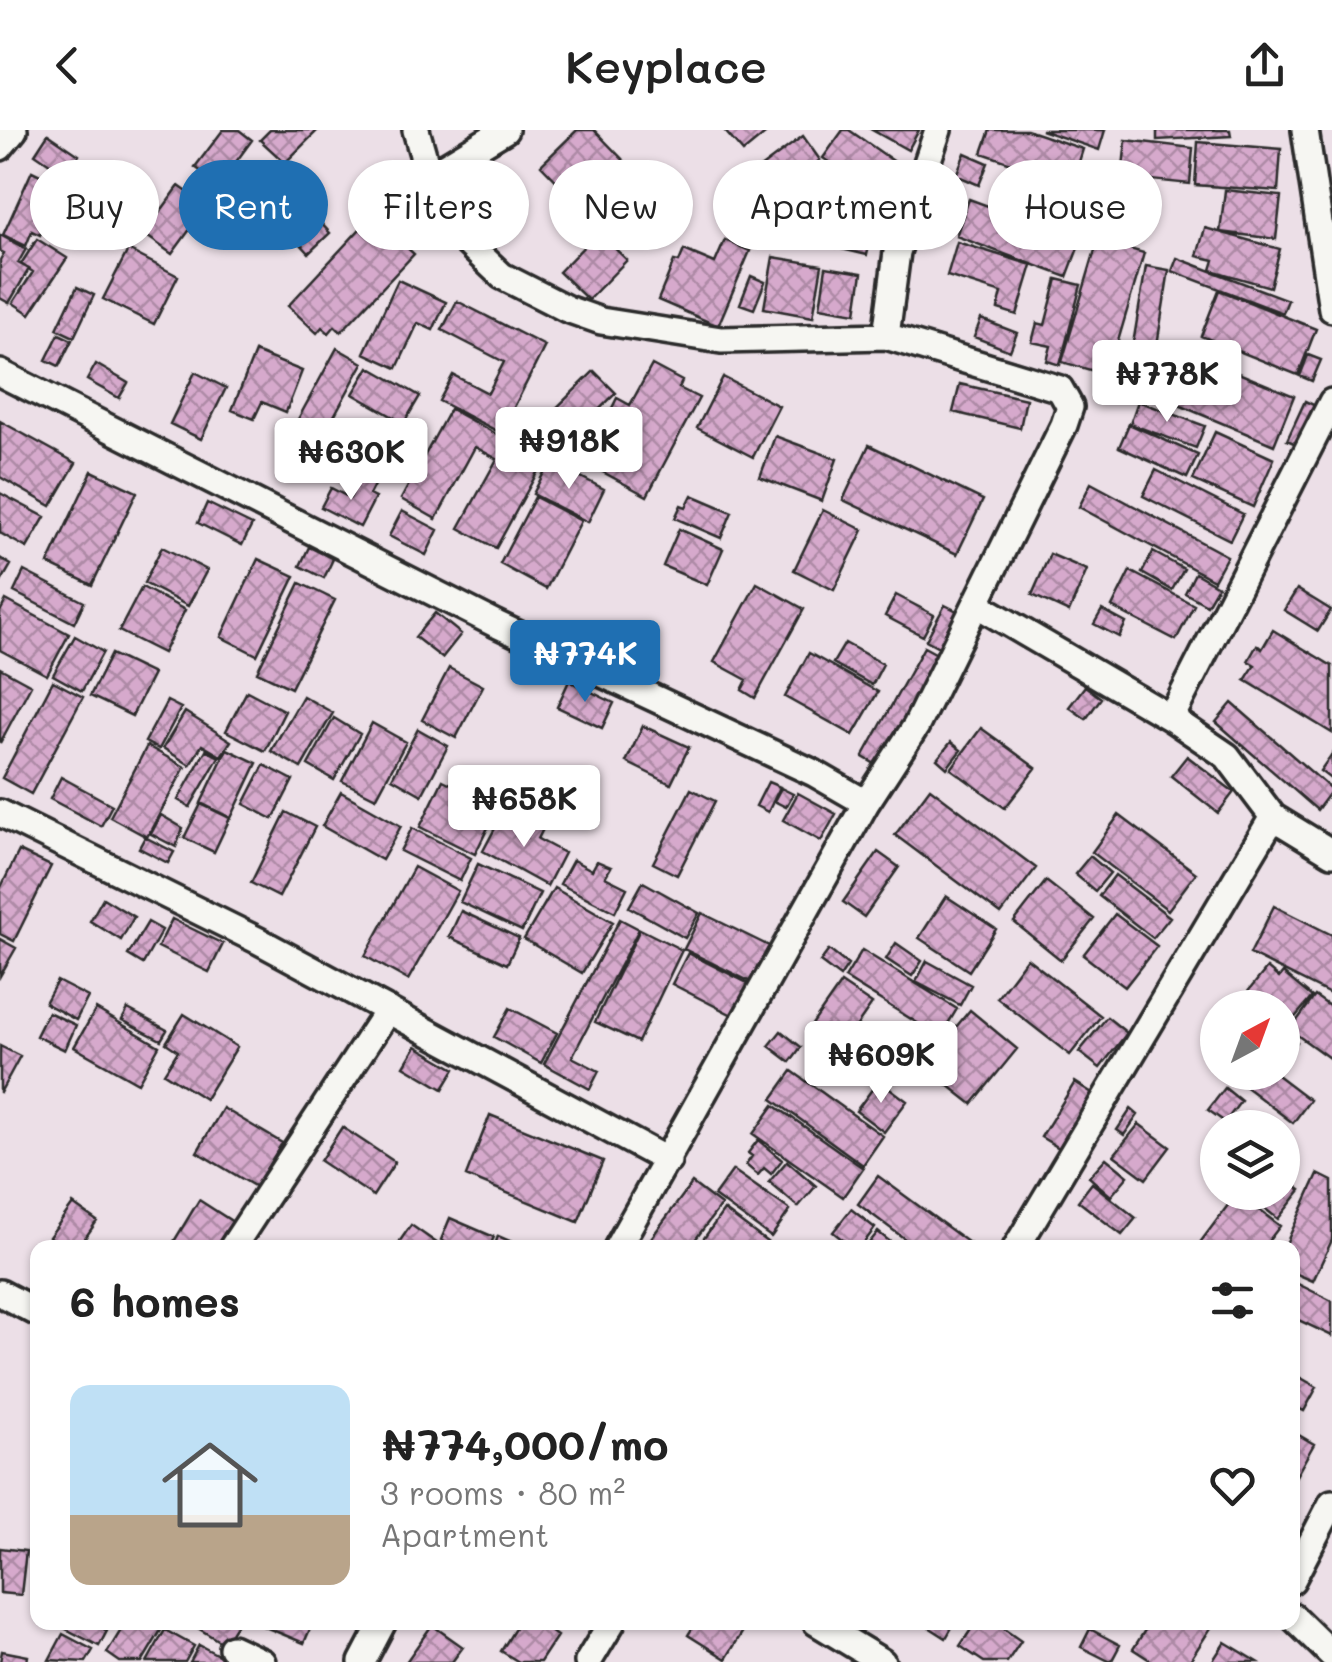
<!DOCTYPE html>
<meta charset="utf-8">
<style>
body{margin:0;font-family:Mali,sans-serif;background:#f2f2f2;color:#222;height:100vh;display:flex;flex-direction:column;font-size:38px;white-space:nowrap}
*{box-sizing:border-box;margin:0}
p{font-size:32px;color:#767676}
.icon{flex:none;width:55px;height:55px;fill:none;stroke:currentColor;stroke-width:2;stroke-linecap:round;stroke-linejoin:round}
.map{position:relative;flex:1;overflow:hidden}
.sheet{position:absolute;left:30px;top:1110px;width:1270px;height:390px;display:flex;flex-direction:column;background:#fff;border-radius:20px;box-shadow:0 2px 8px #0004}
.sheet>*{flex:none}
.guide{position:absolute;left:30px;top:30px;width:1272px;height:90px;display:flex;gap:20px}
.needle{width:65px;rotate:41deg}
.tools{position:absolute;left:1200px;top:860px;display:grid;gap:20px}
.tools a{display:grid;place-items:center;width:100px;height:100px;border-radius:50%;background:#fff;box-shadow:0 2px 8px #0004;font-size:50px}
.price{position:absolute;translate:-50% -85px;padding:0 22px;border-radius:10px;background:#fff;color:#222;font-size:32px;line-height:65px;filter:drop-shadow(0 2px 5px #0008)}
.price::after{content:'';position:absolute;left:50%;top:60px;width:30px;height:22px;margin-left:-15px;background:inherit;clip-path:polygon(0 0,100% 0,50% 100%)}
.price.current{background:#1f6fb2;color:#fff}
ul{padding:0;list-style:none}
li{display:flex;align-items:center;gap:30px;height:250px;padding:0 40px}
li+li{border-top:2px solid #e0e0e0}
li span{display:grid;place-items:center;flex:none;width:280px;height:200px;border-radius:20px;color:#555}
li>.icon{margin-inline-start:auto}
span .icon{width:120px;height:120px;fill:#fffc;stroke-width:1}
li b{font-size:42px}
h2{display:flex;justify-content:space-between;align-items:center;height:120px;padding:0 40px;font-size:42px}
.pill{padding:0 35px;border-radius:45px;background:#fff;box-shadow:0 2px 8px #0004;font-size:35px;line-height:90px}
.pill.current{background:#1f6fb2;color:#fff}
header{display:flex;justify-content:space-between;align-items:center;height:130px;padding:0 40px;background:#fff;font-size:45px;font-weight:600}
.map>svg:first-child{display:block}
</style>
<header><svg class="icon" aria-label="back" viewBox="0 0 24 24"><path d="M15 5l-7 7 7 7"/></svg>Keyplace<svg class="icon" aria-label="share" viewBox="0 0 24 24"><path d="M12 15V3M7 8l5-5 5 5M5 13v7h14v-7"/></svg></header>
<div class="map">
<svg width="1332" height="1532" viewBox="0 0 1332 1532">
<defs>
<pattern id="building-cross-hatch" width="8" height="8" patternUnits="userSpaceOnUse" patternTransform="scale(2.5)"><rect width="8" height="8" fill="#d6a9cc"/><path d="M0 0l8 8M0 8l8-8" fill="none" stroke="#ae8aa6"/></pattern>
</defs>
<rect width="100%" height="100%" fill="#ecdfe7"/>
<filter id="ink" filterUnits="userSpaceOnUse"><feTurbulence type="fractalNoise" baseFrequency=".01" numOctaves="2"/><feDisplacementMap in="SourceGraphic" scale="20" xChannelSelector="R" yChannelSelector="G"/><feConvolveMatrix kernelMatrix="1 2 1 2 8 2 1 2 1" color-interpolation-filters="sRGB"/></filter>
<g filter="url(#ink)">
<path fill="url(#building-cross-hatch)" stroke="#2b2b2b" stroke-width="2.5" d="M223,0H239L252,10L219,55L195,37Z
M270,0H318L285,33L260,10Z
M577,0H594L664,72L619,115L541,35Z
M724,0H770L743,22Z
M843,0H849L912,44L890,75L823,28Z
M872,0H919L908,20Z
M990,0H1027L1083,19L1072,54L982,23Z
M1041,0H1105L1099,20Z
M1157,0H1230L1231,6L1157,10Z
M48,4L79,25L66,45L35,24Z
M803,6L820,30L766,70L748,47Z
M1126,10L1193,18L1190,54L1122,47Z
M1198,12L1281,19L1278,61L1195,55Z
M965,23L988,33L979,55L956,45Z
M32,41L63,56L40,105L32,101L26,116L3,105Z
M1052,52L1106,70L1096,100L1041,82Z
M285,54L330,103L309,123L264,74Z
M822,55L835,58L822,115L751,98L757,73L779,78L783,61L801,65L803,59L820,63Z
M179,56L207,76L172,124L144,104Z
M1225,60L1281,66L1276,109L1220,102Z
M66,61L123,97L109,118L52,83Z
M836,68L878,78L867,125L825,115Z
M969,69L1081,110L1067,147L956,106Z
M372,86L414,124L341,202L335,196L329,203L322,197L317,203L288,176Z
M1205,98L1280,119L1270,157L1211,140L1214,130L1197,126Z
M598,102L627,130L588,170L559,142Z
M0,105L26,119L18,133L29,139L9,173L0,168V130L4,123L0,121Z
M37,109L67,128L30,184L13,173L33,142L21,134Z
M725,110L750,121L718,196L658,170L674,131L679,132L684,120L715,133Z
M1098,110L1144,123L1108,245L1062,232Z
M957,112L1032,135L1017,185L998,179L1002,163L947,146Z
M128,120L178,146L154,194L103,169Z
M773,127L822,135L813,187L764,178Z
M1177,128L1288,170L1283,183L1172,141Z
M1146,136L1169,140L1151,253L1127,250Z
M826,137L862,143L856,183L820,177Z
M751,146L765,152L754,179L740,174Z
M1057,149L1081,155L1060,235L1047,231L1051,216L1032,212L1037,193L1045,195Z
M398,150L446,172L433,200L418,193L397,238L364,223Z
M77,157L94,165L74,207L57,199Z
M1219,160L1316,199L1298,245L1201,206Z
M457,171L545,216L501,303L439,271L453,245L488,263L504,232L442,200Z
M981,189L1017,203L1010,221L974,207Z
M59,204L72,210L59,236L46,230Z
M337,218L363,233L305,339L279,324Z
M1180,219L1294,266L1274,315L1160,267Z
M255,222L302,241L286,282L262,272L254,289L232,280Z
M1308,225L1321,230L1312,251L1300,246Z
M96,234L128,253L119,268L87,250Z
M652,235L682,251L679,258L699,268L647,366L590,335L610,299L603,296L617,268L630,275Z
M369,237L420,266L404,293L353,264Z
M594,241L616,263L555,323L533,301Z
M195,242L226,258L201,309L170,294Z
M723,247L779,276L753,327L697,298Z
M960,254L1026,269L1020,298L953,282Z
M1138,271L1205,296L1196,318L1130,294Z
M1305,271L1320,278L1303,317L1287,310Z
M450,279L544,330L496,418L459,398L497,329L475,317L436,389L401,369Z
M0,291L76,333L51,376L0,347Z
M1129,294L1198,325L1187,348L1119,317Z
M1215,302L1274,329L1253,377L1193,350Z
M775,306L837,329L822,371L760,347Z
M869,315L983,370L957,424L843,370Z
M550,331L604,359L588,392L533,364Z
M1156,340L1243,384L1230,410L1143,366Z
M92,341L137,362L92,455L48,434Z
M360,348L374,355L369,365L375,368L360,397L321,377L331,358L350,368Z
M1091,353L1227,426L1214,450L1079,377Z
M0,363L45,387L27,418L0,403Z
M692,365L732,382L721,408L675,388L681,375L686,377Z
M535,367L581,391L546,459L500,434Z
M207,373L252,395L242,415L198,393Z
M823,380L863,400L834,460L794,440Z
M402,381L438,400L426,425L389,406Z
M679,399L723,419L707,455L663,436Z
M162,417L207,440L188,476L144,453Z
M309,417L333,429L324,448L300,436Z
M1153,422L1184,439L1172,460L1142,443Z
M1050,424L1087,440L1069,482L1032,465Z
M0,428L11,435L0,454Z
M258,429L295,446L257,525L221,507Z
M24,441L84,472L74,493L14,462Z
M1130,441L1194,475L1176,510L1112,477Z
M1195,443L1218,456L1207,475L1185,463Z
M300,453L335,470L291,558L257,542Z
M757,453L804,479L755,568L742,560L747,550L714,532Z
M142,457L185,480L163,523L119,501Z
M1297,459L1331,480L1318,501L1284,480Z
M896,465L934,485L923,506L885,486Z
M6,470L69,504L47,545L0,520V482Z
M945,475L965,485L946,521L926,510Z
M1102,480L1126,493L1119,507L1094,494Z
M435,483L461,504L442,528L415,507Z
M1273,500L1332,536V603L1245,550L1255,535L1248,531L1257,515L1262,519Z
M75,506L103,522L82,561L53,545Z
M845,513L883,534L872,555L833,533Z
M924,517L944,528L882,638L863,627Z
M809,523L878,562L853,605L785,567Z
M111,524L153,544L132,586L90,566Z
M0,538L31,555L0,613Z
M449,538L483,556L456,608L422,590Z
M53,551L83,567L31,664L2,648Z
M569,551L614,573L602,598L557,577Z
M1085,556L1101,568L1086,589L1069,577Z
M247,561L285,581L265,621L226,601Z
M303,566L333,583L301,638L271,621Z
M167,571L181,578L159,619L145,612Z
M1232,573L1332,660L1317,680L1216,592Z
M185,582L231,611L221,626L202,615L190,635L163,618Z
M334,588L360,604L334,650L308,635Z
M372,593L406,612L376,668L342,651Z
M643,596L689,617L671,654L626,632Z
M981,598L1036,638L1005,678L951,639Z
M418,599L448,616L422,665L392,648Z
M951,612L961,620L947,638L937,629Z
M147,616L185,637L147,707L110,687Z
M227,619L257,633L231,688L201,673Z
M206,620L219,627L190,677L178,670Z
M1332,624V650L1320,641Z
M1187,626L1234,662L1218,683L1171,646Z
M264,635L293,650L273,689L244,674Z
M61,647L112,675L101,696L50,669Z
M443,650L498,677L475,724L420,697Z
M768,652L780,657L768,682L756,676Z
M781,658L793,664L786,677L774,671Z
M930,658L1036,738L1001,784L895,705Z
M691,659L715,671L677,745L653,733Z
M341,662L401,696L382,730L322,696Z
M798,663L836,684L821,711L783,690Z
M201,674L230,688L214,722L184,708Z
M286,682L315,697L279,767L251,753Z
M161,685L183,698L176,717L151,704Z
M1119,685L1196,743L1168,780L1092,722Z
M518,686L543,699L538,709L564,723L547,756L483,721L500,689L513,695Z
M412,698L471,728L460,751L400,721Z
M145,707L174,722L168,733L139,718Z
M19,721L51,736L14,811L0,804V759Z
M878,722L899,737L864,787L843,772Z
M1090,726L1110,743L1095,761L1075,744Z
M573,730L592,740L597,731L611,737L605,747L627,758L615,782L560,754Z
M478,734L540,763L522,801L460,772Z
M414,737L458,761L408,850L365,826Z
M1115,745L1170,787L1153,808L1099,766Z
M1046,751L1094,789L1061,830L1014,792Z
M643,752L699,783L685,808L629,777Z
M554,758L613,792L582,843L524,809Z
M946,766L996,799L969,841L919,808Z
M103,768L134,787L121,810L90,791Z
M1274,776L1332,805V865L1250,824Z
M461,781L519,808L507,834L449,807Z
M702,783L769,816L751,852L684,819Z
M1115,784L1157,816L1125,857L1083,825Z
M172,789L223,814L209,842L158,817Z
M620,789L639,799L572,927L599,941L590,959L544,934Z
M148,792L162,800L143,834L128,825Z
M640,799L682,820L638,912L595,892Z
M0,809L16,818L0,846Z
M896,813L922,831L912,846L886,829Z
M829,820L848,835L840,847L820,832Z
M862,820L957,879L940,907L845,848Z
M688,823L759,859L744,891L672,854Z
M1027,828L1101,886L1070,925L997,868Z
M927,831L971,855L960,875L916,852Z
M1267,838L1279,848L1283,843L1312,867L1287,897L1282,894V878H1263L1246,864Z
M57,851L88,867L76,890L45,873Z
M841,853L872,874L842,917L811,896Z
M1234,866L1250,878H1226Z
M1315,866L1332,878V930L1290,900Z
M510,878L557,903L541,933L494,907Z
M96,879L159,916L138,953L74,917Z
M128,879L167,900L161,910L122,890Z
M970,880L1017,919L972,974L924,936Z
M48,882L76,895L65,920L36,906Z
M184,884L237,917L205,969L164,943L178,921L166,913Z
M1107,887L1127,903L1100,938L1079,922Z
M781,901L801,917L790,932L769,916Z
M1282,901L1297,912L1282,933Z
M0,916L20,926L0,963Z
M416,916L455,939L443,959L404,936Z
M792,941L883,1006L863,1035L772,969Z
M1226,942H1273L1310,970L1293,993Z
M879,950L907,971L884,1002L856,981Z
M1075,952L1092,963L1059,1018L1041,1007Z
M1225,958L1241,971L1225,992L1208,980Z
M774,975L863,1038L843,1067L753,1004Z
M223,978L282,1013L256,1057L197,1022Z
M1131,979L1138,985L1124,1005L1117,1000Z
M490,985L603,1031L578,1092L466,1046Z
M1139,994L1170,1017L1146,1049L1114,1025Z
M342,997L395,1032L373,1066L320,1031Z
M758,1010L782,1030L771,1044L764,1038L758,1045L746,1035L752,1026L748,1023Z
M1106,1028L1128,1046L1111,1066L1089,1047Z
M787,1031L816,1056L798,1077L769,1052Z
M733,1040L790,1080L771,1107L714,1066Z
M1318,1044L1332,1051V1110L1313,1151L1292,1142V1118H1284Z
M878,1046L976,1118H917L858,1074Z
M1282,1046L1301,1060L1278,1089L1244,1062H1282Z
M692,1053L721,1075L689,1118H649L646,1115Z
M1092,1053L1136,1088L1122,1105L1078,1071Z
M1237,1063L1280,1096L1263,1118H1196Z
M199,1070L236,1094L221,1118H170Z
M73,1074L97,1091L78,1118H64L49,1107Z
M851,1079L875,1098L860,1118H853L833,1102Z
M724,1080L775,1118H697Z
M450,1088L494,1107L489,1118H457L441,1110Z
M411,1095L438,1114L436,1118H395Z
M878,1102L898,1118H865Z
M498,1106L526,1118H494Z
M1292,1151L1332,1171V1206L1292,1187Z
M1292,1243L1317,1257L1304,1281L1292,1275Z
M1292,1301L1314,1314L1292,1353Z
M0,1418L26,1421L21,1465L0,1463Z
M64,1492H91L107,1501L99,1516L62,1497Z
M126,1492H166L142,1532H120L107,1523Z
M188,1492H232L236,1495L224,1514Z
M253,1492H313L304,1513Z
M519,1492H545L543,1496L557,1506L540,1532H519L501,1521Z
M696,1492H730L743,1501L726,1529L688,1505Z
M921,1492H955L946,1508Z
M976,1492H994L1021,1511L1007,1532H984L960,1516Z
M1150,1492H1206L1212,1496L1189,1532H1153L1133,1519Z
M432,1495L463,1517L452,1532H406Z
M1090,1499L1120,1515L1111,1532L1081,1517Z
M165,1500L194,1516L185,1532H147Z
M63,1504L93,1520L86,1532L49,1530Z
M1225,1512L1258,1532H1212Z
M199,1515L222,1527L220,1532H190Z
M2,1521L28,1526L27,1532H0Z"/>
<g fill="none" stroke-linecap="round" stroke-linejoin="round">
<defs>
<path id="street" d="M416,0L429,46L459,105L502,146L567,179L601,191L721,210L886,206L1060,259L1070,277L1064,295L916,596L866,673L617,1118
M1305,0L1332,179
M0,17L14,0
M429,46L505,0
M886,206L897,122L938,0
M0,243L496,494L814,643L866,673
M976,474L1171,588L1227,626L1273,687L1332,723
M1171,588L1332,272
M0,683L259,811L668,1031
M232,1118L388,880
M1016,1118L1273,687
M0,1163L38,1183
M1292,1450L1332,1373
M1292,1486L1332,1525
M816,1492L882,1532
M232,1518L262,1532
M362,1532L383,1492
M588,1532L612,1492"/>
</defs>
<use href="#street" stroke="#2b2b2b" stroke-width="32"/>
<use href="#street" stroke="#f6f6f2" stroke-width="25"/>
</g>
</g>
</svg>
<div class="tools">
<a><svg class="needle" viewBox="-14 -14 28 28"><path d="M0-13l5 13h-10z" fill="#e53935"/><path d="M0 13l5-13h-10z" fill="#767676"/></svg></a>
<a><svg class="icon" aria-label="layers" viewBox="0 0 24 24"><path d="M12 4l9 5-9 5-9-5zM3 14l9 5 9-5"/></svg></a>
</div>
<b class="price" style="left:1167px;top:295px">₦778K</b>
<b class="price" style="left:569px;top:362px">₦918K</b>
<b class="price" style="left:351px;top:373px">₦630K</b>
<b class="price current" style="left:585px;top:575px">₦774K</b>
<b class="price" style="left:524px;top:720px">₦658K</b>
<b class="price" style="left:881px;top:976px">₦609K</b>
<div class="guide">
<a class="pill">Buy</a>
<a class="pill current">Rent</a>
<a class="pill">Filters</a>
<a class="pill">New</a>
<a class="pill">Apartment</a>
<a class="pill">House</a>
</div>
<section class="sheet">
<h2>6 homes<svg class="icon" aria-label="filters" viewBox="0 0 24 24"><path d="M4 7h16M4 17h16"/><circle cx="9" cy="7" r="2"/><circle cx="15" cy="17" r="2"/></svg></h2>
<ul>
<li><span style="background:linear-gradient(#bfe0f5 65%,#b9a48a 0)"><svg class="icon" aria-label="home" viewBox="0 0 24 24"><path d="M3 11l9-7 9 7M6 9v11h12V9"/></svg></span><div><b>₦774,000/mo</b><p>3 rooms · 80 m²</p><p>Apartment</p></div><svg class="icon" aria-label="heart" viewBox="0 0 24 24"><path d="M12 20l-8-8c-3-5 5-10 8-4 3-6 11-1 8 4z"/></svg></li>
</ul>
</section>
</div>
